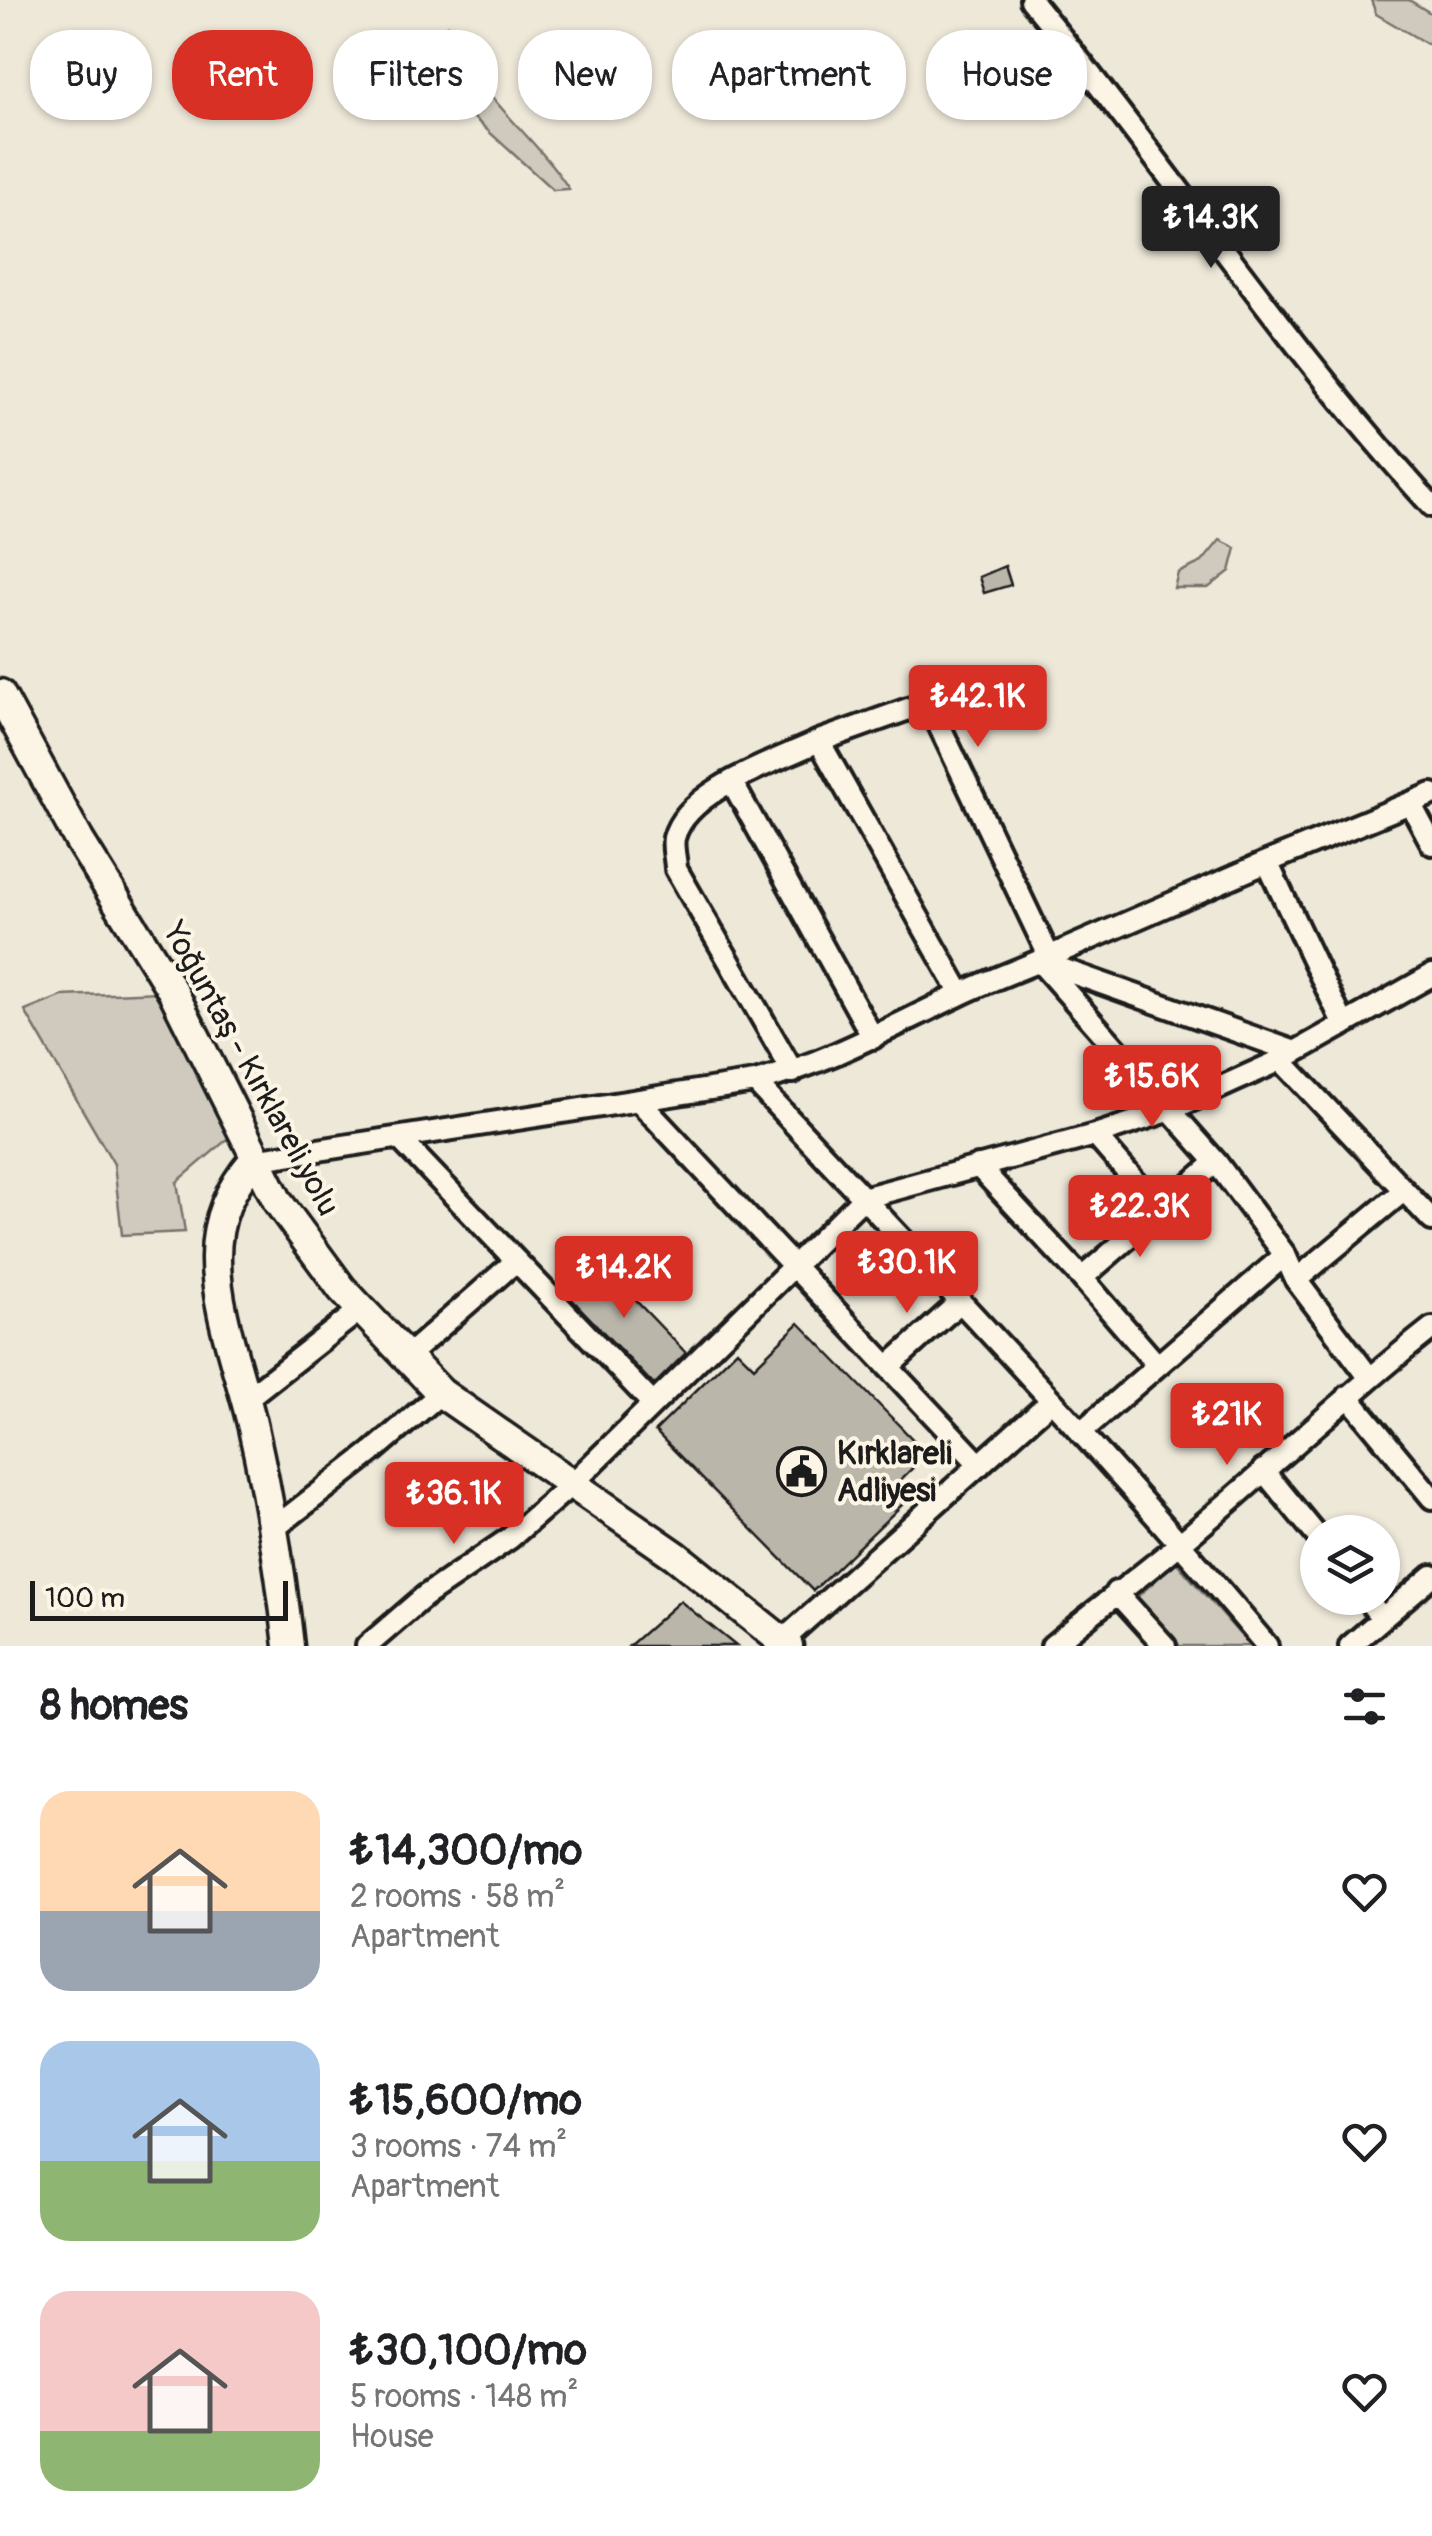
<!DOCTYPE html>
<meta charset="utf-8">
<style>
body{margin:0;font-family:Pangolin,sans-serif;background:#f2f2f2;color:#202124;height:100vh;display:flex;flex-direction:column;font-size:38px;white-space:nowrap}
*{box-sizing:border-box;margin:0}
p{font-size:32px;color:#757577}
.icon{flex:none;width:55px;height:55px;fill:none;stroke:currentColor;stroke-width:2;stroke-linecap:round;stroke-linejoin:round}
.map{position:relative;height:1646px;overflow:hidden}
.panel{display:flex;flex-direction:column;background:#fff;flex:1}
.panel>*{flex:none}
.top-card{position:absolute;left:30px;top:30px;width:1372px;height:90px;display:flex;gap:20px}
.fabs{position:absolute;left:1300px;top:1515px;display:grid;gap:20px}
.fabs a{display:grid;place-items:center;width:100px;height:100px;border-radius:50%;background:#fff;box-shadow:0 2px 8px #0004;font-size:50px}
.scale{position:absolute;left:30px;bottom:25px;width:258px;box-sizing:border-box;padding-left:10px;border:5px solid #1c1c1c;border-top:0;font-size:28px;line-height:35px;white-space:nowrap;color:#1c1c1c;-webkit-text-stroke:8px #fcf5e5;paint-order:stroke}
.price{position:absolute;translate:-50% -85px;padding:0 22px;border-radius:10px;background:#d93025;color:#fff;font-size:32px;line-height:65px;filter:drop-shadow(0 2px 5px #0008)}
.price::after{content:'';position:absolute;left:50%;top:60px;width:30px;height:22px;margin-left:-15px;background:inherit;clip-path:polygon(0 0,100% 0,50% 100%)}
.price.active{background:#222;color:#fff}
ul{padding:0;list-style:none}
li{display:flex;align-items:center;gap:30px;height:250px;padding:0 40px}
li span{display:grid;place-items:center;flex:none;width:280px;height:200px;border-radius:30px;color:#555}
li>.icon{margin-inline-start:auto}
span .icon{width:120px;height:120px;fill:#fffc;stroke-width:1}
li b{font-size:42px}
h2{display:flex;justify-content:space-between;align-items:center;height:120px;padding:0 40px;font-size:42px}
.chip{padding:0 35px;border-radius:40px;background:#fff;box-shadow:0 2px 8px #0004;font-size:35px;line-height:90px}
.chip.active{background:#d93025;color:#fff}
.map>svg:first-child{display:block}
</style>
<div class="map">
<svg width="1432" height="1646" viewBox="0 0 1432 1646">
<rect width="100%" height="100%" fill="#eee8d9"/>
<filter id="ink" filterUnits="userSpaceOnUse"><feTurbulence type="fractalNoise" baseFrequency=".01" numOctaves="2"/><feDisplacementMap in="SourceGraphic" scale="20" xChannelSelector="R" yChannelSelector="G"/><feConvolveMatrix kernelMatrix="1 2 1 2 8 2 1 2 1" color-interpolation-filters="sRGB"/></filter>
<g filter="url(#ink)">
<path fill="#cfcabd" stroke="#76736c" stroke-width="2.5" d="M1371,0H1409L1432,14V43L1427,44L1376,14Z
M448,25C473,94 530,129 569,189L553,190L474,118L459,76L437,33Z
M1220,540L1236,548L1230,571L1208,588H1174L1178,573L1202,562Z
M160,992L230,1137L177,1182L185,1232L122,1235L114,1164L25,1011L62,996Z
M1176,1562L1250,1646H1180L1137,1597Z"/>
<path fill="#bab6aa" stroke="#1c1c1c" stroke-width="2.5" d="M1005,566L1011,585L984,593L979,577Z
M595,1258L686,1353L654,1385L562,1289Z
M799,1323L927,1454L891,1489L904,1503L813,1591L655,1431L737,1350L754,1367Z
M680,1601L736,1646H629Z"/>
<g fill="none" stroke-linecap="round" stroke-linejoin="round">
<defs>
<path id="street" d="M1031,0C1168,166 1286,347 1432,506
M819,741L928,702L1049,956
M732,782L873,1038
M1410,803L1432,844
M1267,862L1432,794
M1344,1025L1267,862L1039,961L1216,1162L1285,1255L1296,1280L1369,1377
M1281,1060L1432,1220
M793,1072L676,869C676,860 672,847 674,838C686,790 777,761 819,741L961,994
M755,1082C928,1268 1105,1451 1267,1646
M638,1100L980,1465
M1095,1135L1159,1209
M399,1138L653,1404
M254,1160L755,1082C828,1063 893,1026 961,994C986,982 1013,972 1039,961L1295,1052
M978,1166L1082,1278
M1296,1280L1402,1192
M406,1357L516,1261
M1157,1365L1082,1278L1216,1162
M888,1367L960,1302
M1348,1396L1432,1498
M246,1399L361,1309
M1081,1432L1285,1255
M1263,1470L1318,1537
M272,1530L372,1452L441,1393
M1116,1592L1165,1646
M1366,1598L1382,1618
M782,1641L1051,1401
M367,1646L425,1596L510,1538L572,1484L863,1198L1095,1135L1168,1111L1281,1060L1432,975
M1052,1646C1095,1610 1140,1577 1183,1541C1267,1471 1346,1395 1432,1328
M1350,1646L1432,1576"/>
<path id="secondary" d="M0,694L79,840L173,992L278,1202L342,1289L441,1393L676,1556L788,1646
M254,1160C230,1188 216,1218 216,1257C215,1310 241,1375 253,1428C269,1499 281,1573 289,1646"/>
</defs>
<use href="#street" stroke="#1c1c1c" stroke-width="28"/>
<use href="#secondary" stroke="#1c1c1c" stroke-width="35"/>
<use href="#street" stroke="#fcf5e5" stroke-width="20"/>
<use href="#secondary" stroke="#fcf5e5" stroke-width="28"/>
</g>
</g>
<defs>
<symbol id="civic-ring" viewBox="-11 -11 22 22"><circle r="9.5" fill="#fcf5e5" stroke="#1c1c1c" stroke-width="1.5"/><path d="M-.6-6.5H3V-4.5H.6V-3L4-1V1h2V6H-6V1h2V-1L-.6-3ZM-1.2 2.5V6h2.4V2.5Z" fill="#1c1c1c"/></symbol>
</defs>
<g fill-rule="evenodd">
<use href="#civic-ring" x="774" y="1444" width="55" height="55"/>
</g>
<g text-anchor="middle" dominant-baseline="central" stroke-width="8" stroke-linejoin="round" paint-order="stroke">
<g font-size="32" fill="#1c1c1c" stroke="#fcf5e5">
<text transform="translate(251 1069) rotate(61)">Yoğuntaş - Kırklareli yolu</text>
</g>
<g font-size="32" font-weight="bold" fill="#1c1c1c" stroke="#fcf5e5" text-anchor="start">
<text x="837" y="1454">Kırklareli<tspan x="837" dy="37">Adliyesi</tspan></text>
</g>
</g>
</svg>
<div class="fabs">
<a><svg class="icon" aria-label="layers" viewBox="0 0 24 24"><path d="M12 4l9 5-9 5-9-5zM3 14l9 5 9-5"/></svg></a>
</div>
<div class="scale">100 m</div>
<b class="price active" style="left:1211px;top:271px">₺14.3K</b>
<b class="price" style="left:978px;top:750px">₺42.1K</b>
<b class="price" style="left:1152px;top:1130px">₺15.6K</b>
<b class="price" style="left:1140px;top:1260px">₺22.3K</b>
<b class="price" style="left:907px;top:1316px">₺30.1K</b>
<b class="price" style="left:624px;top:1321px">₺14.2K</b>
<b class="price" style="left:1227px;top:1468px">₺21K</b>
<b class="price" style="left:454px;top:1547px">₺36.1K</b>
<div class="top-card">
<a class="chip">Buy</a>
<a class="chip active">Rent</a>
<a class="chip">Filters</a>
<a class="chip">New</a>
<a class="chip">Apartment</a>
<a class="chip">House</a>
</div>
</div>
<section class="panel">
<h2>8 homes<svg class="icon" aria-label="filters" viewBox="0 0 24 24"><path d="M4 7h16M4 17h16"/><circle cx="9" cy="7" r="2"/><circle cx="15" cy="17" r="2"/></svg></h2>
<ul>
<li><span style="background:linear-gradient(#ffd9b3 60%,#9aa5b1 0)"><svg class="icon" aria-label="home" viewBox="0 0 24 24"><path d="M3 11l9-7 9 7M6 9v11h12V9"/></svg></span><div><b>₺14,300/mo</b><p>2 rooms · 58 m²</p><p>Apartment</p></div><svg class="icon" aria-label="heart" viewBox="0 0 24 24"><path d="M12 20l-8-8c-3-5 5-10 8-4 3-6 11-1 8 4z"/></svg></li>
<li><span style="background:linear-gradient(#a9c7e8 60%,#8fb573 0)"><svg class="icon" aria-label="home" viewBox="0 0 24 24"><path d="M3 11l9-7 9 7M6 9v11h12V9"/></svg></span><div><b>₺15,600/mo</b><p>3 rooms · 74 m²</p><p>Apartment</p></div><svg class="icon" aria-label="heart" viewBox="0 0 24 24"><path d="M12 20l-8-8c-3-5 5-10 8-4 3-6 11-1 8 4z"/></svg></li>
<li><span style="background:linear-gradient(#f6c9c9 70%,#8fb573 0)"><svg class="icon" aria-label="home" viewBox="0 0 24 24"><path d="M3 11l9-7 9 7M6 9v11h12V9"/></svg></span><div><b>₺30,100/mo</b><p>5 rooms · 148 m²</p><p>House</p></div><svg class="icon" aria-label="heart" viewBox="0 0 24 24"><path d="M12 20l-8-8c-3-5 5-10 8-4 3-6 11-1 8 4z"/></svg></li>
</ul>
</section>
